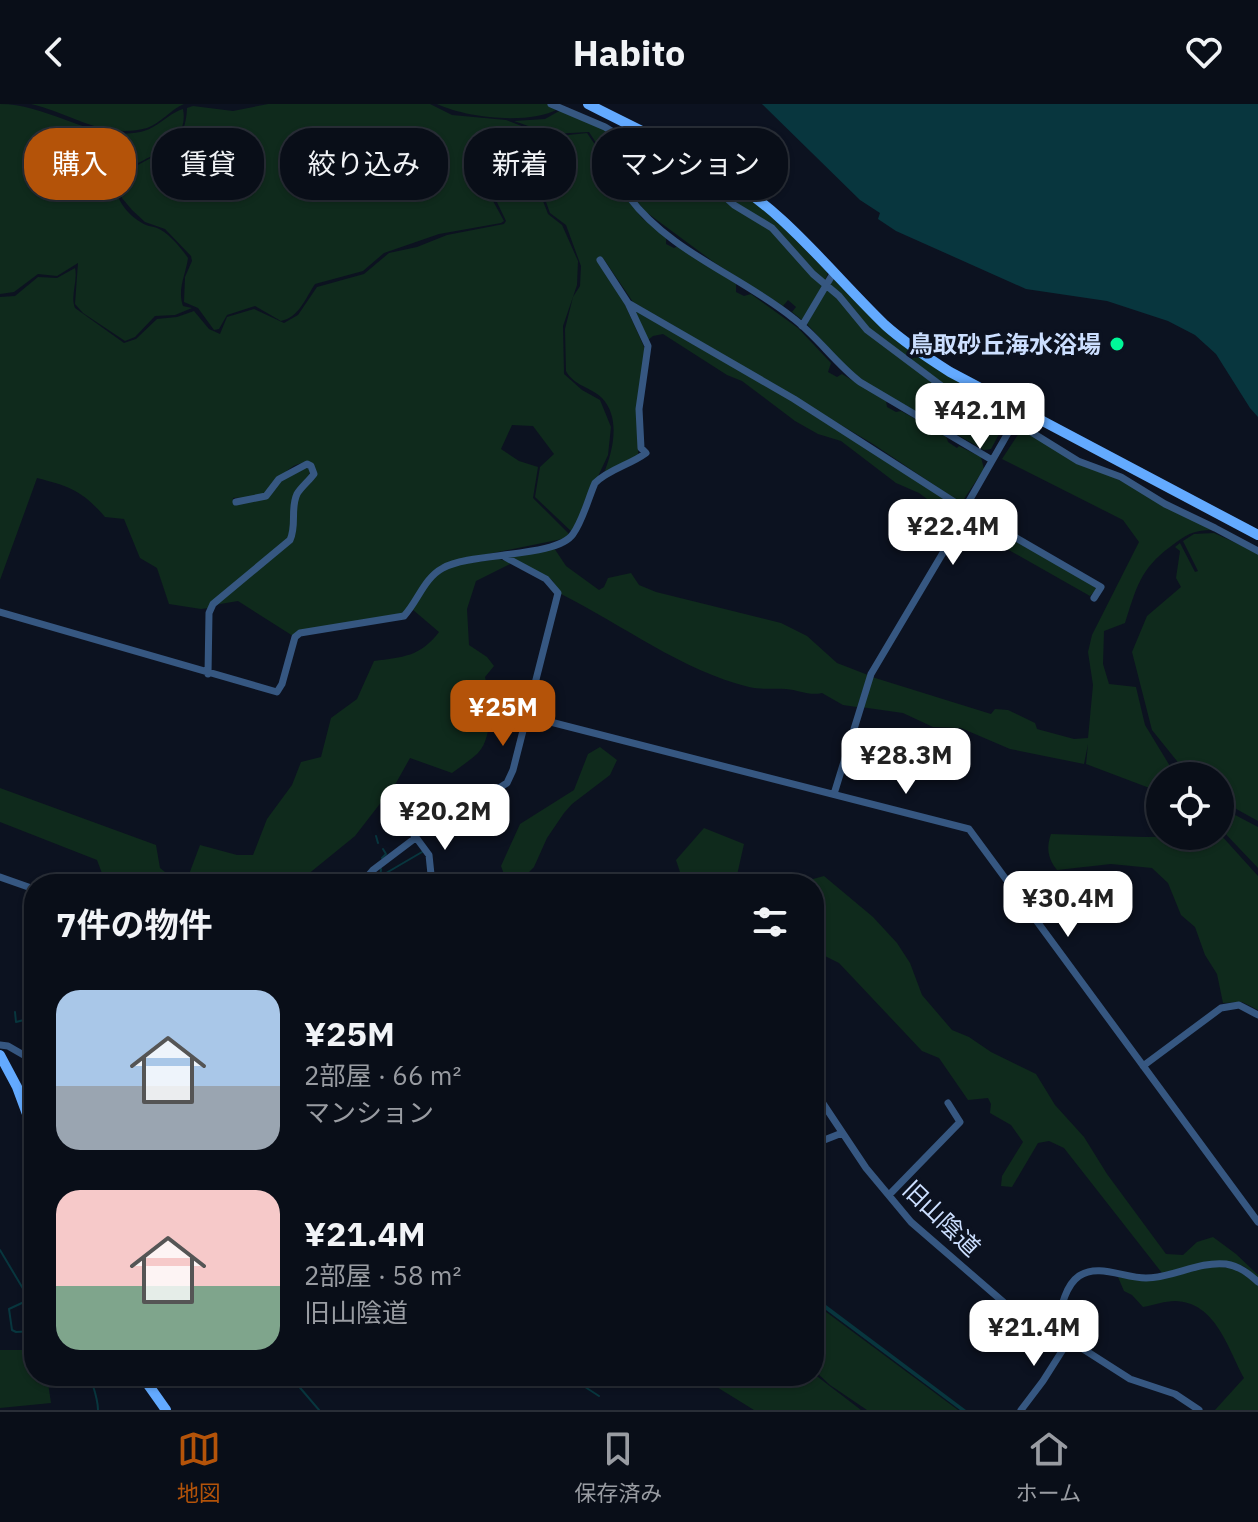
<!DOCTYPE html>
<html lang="ja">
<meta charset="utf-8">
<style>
body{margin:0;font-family:"IBM Plex Sans","Noto Sans JP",sans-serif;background:#121721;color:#f1f3f6;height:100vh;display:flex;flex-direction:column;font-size:30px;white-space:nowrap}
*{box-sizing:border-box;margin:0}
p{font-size:26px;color:#999ca2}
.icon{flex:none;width:44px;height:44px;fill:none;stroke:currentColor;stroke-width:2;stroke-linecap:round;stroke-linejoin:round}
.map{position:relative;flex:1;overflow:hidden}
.details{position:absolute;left:24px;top:770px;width:800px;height:512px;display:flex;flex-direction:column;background:#090e18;border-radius:32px;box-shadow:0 2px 6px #0004,0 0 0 2px #292e37}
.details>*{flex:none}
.banner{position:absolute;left:24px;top:24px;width:800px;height:72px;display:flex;gap:16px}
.fabs{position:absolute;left:1146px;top:658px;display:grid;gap:16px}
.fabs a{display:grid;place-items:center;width:88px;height:88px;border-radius:50%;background:#090e18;box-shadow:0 2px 6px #0004,0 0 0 2px #292e37;font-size:40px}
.price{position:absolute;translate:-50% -68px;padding:0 18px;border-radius:16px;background:#fff;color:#222;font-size:26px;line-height:52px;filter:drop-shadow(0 2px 4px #0008)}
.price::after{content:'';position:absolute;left:50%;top:48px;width:24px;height:18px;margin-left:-12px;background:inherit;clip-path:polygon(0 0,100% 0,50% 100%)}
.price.on{background:#b45309;color:#fff}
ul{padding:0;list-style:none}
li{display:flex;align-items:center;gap:24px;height:200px;padding:0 32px}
li span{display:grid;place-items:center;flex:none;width:224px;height:160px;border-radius:24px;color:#555}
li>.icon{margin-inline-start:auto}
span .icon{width:96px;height:96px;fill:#fffc;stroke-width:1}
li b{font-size:34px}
h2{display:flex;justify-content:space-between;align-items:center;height:96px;padding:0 32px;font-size:34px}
.tag{padding:0 28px;border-radius:32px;background:#090e18;box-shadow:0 2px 6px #0004,0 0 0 2px #292e37;font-size:28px;line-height:72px}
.tag.on{background:#b45309;color:#fff}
header{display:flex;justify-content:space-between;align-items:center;height:104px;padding:0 32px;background:#090e18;font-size:36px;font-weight:800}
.dock{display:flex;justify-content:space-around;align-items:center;height:112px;border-top:2px solid #292e37;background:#090e18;font-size:22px;color:#999ca2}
.dock a{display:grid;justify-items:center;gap:4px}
.dock .on{color:#b45309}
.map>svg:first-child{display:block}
</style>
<header><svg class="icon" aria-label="back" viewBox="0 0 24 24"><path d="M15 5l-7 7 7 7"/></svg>Habito<svg class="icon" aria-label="heart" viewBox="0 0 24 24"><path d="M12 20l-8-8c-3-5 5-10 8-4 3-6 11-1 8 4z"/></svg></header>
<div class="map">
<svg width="1258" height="1306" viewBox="0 0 1258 1306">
<rect width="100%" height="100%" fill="#0c1220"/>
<path fill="#0f2a1c" d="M0,0C50,0 91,38 140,28C157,25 167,10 183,5C190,41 148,52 123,67C105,83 125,110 142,119C148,123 155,122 161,126C171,132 181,144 188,154C186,170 177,185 183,202L192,204L175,211L155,212L135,233L125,237L83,209L75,200L78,159L57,172L38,170L14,188L0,190Z
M31,0H184C170,6 161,19 147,24C105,36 70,9 31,0Z
M268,0H430L452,11L506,16L550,33L587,29L622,80L628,96L642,114L666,132V140L674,144L678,142L736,180V188L744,192L751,190L798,224L831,259L828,268L837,273L842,270L886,297L887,303L896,308L901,307L946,332L948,338L957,344L959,342L981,353L984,365L964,395L958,397L873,340L633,198L603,154L598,153L623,196L645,245L638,350L636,355L604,369C613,347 621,314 602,294C591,283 574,282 566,267L565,225L573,193L580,182L581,162L566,121L550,109L545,95L520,94L521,85L514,80L501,78L493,84V97L504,117L501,119L439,130L384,149L363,167L315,180C305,195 299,213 281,217L255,202L227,211L219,225L214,226L198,204L184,198L185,173L192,157L191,152L165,125L145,118L132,106L122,94L119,76C146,46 185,56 187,4L193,2L233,7Z
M437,0H549L558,5C529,21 467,14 437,0Z
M561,6L594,19L665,58L631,82L615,68L589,28L551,30L514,17L545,15Z
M680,53L721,74L771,111L828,169L824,179L779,130L738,101L712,80L674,57Z
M672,59L694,70L770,124L823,181L802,216L792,208L796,203L788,196L783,202L715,159L646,108L637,97V88Z
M504,80L517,84L519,95L543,97L548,110L562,121L578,157L577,181L563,222L564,270L582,286L600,296L611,323L608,351L572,428L535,393L540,363L554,350L533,322L512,321L501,345L519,357L538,363L533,394L570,431L567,434L449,458C425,469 418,489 404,509L297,527L293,532L238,497L214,501L291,437C300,420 293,410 297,396C300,386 309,380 315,374L312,361C288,351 277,386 259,393C249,396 242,393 233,394L234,401L268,394L279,378L303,363L310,365C310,377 298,382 294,394C289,408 296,421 288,435L214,496L209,504L201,505L169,500L157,464L140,454L124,415L105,413C83,387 69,382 37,374L0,476V193L15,192L38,173L57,174L75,164C78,177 70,192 75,204L124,239L136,235L157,215L177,213L194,207L209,225L220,230L227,213L254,205L284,219L298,211L317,183L364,170L389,149L417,143L447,131L504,120L506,117L495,94V85Z
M832,176H835C880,226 937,268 996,300L994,303L951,287L867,224L829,182Z
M827,184C861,219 897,251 936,279C958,295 989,297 1005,319L991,345L984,346L868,280L846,263L807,220Z
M634,204L789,295L964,407L958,418L919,389L896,379L841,337L818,330L795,317L742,277L727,271L663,230L653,232L648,236Z
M1021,326L1217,426C1195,425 1186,430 1170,443C1140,465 1136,485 1125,519L1104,527L1103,560L1109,580L1136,583L1145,621L1176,672H1160V688L1086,660L1088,640L1084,660L1010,645L961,624L933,623L903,609L861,603L872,573L991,610L995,605L1008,606L1035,619L1037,625L1074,635L1088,634L1093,581L1088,548L1092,531L1139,438L1123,416L1002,355Z
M970,408L1088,478L1097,485L1090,492L963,420Z
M1214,429L1258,449V717L1220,696V672H1189L1152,626L1132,548L1147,512L1181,483L1176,474L1180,447L1175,443L1180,439L1195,468L1198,467L1183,437L1194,430Z
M554,444L566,462L599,486L604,483L608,474L631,469L639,481L656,488L781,519L807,532L837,559L868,571L857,603L843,601L822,589C809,592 799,586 786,585C774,584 761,586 749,583C681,566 623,521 561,490L552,476L508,453Z
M499,455L512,459L476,477L467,505L469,541L487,553L494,562L485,573C490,593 494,632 478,649C471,656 461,662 452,669L410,654L396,679L355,732L296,780H106L97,756L0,718V684L156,741L160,764L179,779L188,773L200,741L237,751H253L267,715L292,681L301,658L321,653L331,614L357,595L374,557C403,553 420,553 439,528L412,505L434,473L454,461Z
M600,643L617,656L610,671L572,700L564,709L547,734L534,763L523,774L506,776L501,762L520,720L574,686L588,650Z
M1220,703L1258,723V764L1220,724Z
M704,724L744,740L735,780H684L676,756Z
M1051,730L1144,733L1220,732V730L1258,772V906L1242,898L1223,899L1217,870L1205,851L1195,823L1181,811L1168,779L1152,764L1111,760L1057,766C1048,755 1046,744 1051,730Z
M824,772L873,813L897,839L910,859L922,891L952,926L969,933L991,948L1036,970L1055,1001L1084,1033L1107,1070L1166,1150L1183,1151L1197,1138L1213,1133L1236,1150L1258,1171V1175L1245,1163L1235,1159L1162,1169L1064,1044L1049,1037L1038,1039L1012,1083L1001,1082L1002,1072L1023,1038L1011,1021L990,1009L991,1000L988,994L968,996L939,954L922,947L839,859L825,852L814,851V780H795Z
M1210,1162L1234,1164L1258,1180V1306H1215L1244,1274C1228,1245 1216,1198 1175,1197C1165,1197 1154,1201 1143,1203L1132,1191L1124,1187L1118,1173L1134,1175Z
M814,1199L958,1306H867L830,1281L814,1266Z
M0,1246H34V1272H47L51,1299L0,1304Z
M814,1270L861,1306H754L699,1272H814Z"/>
<path fill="#08363e" d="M762,0H1258V313L1250,304L1216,250L1195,231L1168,217L1107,197L1026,185L896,127L878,115L880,109L860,96Z
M814,1192L966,1306H960L814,1197Z"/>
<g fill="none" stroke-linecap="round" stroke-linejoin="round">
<path stroke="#08363e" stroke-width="2" d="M376,732L378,739
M382,754L386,750L383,745
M381,772L422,748
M373,780L380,774L381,765
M419,780L428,779
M814,887L818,905L814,921
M15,908L16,918L24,916L34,929
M0,1146L28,1193L24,1198L9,1205L12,1226L16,1228L34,1227
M90,1272C93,1283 98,1294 98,1306
M290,1272L319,1306
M568,1272L599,1292
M212,1279L247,1272"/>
<path stroke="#365781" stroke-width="7" d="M551,0L605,23L647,49L674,58L702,72L734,101L772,124L813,170L839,192L867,226L943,283L997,307L1078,357L1121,373L1165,400L1215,424L1258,447
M673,55L631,89L629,93C670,148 741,172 793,214C818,233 835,259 860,278L992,356
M628,199L794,295L959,401L1101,483L1094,494
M802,222L834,168
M965,404L1016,315
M0,508L277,588L282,580L295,533L300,529L404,512C418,497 424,474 443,464C470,448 557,454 573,430C583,416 588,395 595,379C609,365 630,361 646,349L641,344L639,305L648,242L628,199L600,156
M208,570L209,509L213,500L290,436C297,421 290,405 297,390C301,383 309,377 314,370L311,362L307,360L279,375L266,392L236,398
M527,612L969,725L1258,1118
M834,690L871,570L969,405
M415,732L429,751L432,780
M0,773L34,785
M361,780L373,766L414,735L415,726L476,684H499L507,679L513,666L558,489L546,475L505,453
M0,941L8,942L34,957
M1143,962L1221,904L1239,901L1258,911
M814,986L866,1064L911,1118L1016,1209L1069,1236L1130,1275L1175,1290L1199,1306
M814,1040L842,1029
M814,1066L822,1062
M889,1091L960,1018L948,999
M1056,1228C1060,1211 1063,1183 1079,1172C1098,1159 1124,1174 1146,1174C1173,1174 1198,1157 1226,1160C1239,1162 1248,1169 1258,1178
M1021,1306L1043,1277L1069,1236"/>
<path stroke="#63aaff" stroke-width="10" d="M588,0C654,34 727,65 782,116C818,149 850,187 885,221C905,239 928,254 950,268L1258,431
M0,951L17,983L34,1029
M142,1272L166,1306"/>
</g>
<circle fill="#00f798" stroke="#0c1220" stroke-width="3" cx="1117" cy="240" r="8"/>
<g text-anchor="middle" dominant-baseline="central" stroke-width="7" stroke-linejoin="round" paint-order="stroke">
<g font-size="24" font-weight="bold" fill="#ccdfff" stroke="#0c1220" text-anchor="end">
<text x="1101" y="240">鳥取砂丘海水浴場</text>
</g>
<g font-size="24" fill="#ccdfff" stroke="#0c1220">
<text transform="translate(942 1114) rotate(44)">旧山陰道</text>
</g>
</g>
</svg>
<div class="fabs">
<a><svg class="icon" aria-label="locate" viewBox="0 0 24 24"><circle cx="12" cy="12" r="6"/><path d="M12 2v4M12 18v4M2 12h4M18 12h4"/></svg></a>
</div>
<b class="price" style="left:980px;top:347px">¥42.1M</b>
<b class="price" style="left:953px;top:463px">¥22.4M</b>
<b class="price on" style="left:503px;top:644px">¥25M</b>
<b class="price" style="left:906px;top:692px">¥28.3M</b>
<b class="price" style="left:445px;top:748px">¥20.2M</b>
<b class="price" style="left:1068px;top:835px">¥30.4M</b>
<b class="price" style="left:1034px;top:1264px">¥21.4M</b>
<div class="banner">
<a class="tag on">購入</a>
<a class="tag">賃貸</a>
<a class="tag">絞り込み</a>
<a class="tag">新着</a>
<a class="tag">マンション</a>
</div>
<section class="details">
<h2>7件の物件<svg class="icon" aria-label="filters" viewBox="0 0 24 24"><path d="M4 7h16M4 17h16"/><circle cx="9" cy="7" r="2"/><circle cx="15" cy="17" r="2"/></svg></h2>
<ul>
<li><span style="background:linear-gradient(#a9c7e8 60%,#9aa5b1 0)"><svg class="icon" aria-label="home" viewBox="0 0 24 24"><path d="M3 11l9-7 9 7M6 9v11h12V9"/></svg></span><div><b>¥25M</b><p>2部屋 · 66 m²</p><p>マンション</p></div></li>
<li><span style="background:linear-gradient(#f6c9c9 60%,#7fa58c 0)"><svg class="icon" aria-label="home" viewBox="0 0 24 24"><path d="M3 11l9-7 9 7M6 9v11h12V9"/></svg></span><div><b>¥21.4M</b><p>2部屋 · 58 m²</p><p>旧山陰道</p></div></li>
</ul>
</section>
</div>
<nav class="dock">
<a class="on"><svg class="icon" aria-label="map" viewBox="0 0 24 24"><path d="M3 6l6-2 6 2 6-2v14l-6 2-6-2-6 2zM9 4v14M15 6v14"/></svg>地図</a>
<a><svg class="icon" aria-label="saved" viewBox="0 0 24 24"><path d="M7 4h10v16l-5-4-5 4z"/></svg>保存済み</a>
<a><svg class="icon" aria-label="home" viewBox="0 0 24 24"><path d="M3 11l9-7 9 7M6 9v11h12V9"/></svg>ホーム</a>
</nav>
